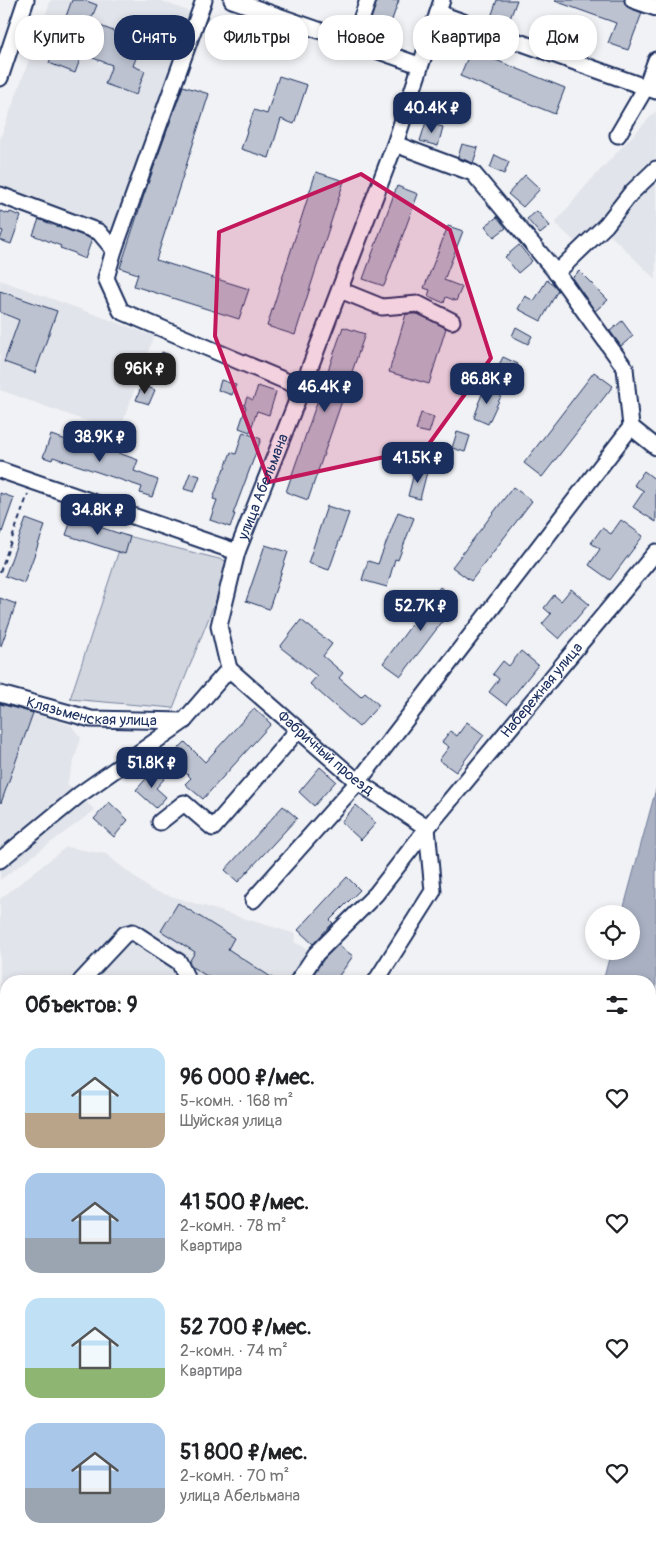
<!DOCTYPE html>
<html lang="ru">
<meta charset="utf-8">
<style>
body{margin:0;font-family:Pangolin,sans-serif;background:#f2f2f2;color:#202124;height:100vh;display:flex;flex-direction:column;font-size:19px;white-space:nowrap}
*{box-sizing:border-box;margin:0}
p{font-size:16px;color:#757577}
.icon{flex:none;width:28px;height:28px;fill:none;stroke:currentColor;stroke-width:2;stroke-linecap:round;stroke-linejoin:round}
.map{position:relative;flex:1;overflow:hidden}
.drawer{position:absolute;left:0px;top:975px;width:656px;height:570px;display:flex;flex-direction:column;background:#fff;border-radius:20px 20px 0 0;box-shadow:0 2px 8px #0003}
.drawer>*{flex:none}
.top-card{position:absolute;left:15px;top:15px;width:626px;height:45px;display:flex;gap:10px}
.controls{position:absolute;left:585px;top:905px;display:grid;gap:10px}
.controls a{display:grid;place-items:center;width:55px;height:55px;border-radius:50%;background:#fff;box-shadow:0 2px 8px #0003;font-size:25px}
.price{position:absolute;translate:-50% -42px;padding:0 11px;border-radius:10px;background:#1b2f5e;color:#fff;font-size:16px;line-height:32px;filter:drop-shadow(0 1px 2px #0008)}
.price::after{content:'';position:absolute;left:50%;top:30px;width:15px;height:11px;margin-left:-8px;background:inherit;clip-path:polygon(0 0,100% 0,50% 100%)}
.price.selected{background:#222;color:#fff}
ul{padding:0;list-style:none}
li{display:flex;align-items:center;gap:15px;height:125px;padding:0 25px}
li span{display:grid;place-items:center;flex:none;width:140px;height:100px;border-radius:15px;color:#555}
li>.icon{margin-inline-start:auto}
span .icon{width:60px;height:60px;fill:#fffc;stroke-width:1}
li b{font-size:21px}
h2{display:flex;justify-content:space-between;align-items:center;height:60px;padding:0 25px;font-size:21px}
.pill{padding:0 18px;border-radius:20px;background:#fff;box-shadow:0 2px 8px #0003;font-size:18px;line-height:45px}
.pill.selected{background:#1b2f5e;color:#fff}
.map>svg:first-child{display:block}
</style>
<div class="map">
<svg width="656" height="1545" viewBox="0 0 656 1545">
<rect width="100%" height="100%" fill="#f1f2f5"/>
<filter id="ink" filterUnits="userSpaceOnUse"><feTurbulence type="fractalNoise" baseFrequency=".02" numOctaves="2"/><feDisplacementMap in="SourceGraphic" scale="10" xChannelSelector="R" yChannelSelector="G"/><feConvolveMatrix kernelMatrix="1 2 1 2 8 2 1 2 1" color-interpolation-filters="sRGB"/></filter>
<g filter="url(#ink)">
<path fill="#e1e4ea" d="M51,0H159L193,13L113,230L0,189V139Z
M656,111V280L606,231L586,252L555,223L589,182Z
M0,280L154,336L119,433L0,390Z
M0,703L71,725L81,738L67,784L95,810L0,880Z
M66,847L106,854L151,890L296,934L294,942L323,957L329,949L350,963L337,981H6V1446L0,1449V899Z"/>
<path fill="#d2d6df" stroke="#76829e" d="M124,535L231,562L173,708L70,699Z"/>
<path fill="#a8b0c2" stroke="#707c9a" d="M656,789V1496L650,1506V981H603L611,951H631V914H622Z
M379,1539H630L626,1545H376Z"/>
<path fill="#bcc2d0" stroke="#1b2f5e" d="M72,0H84L97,5L90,22L126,36L133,18L160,28L151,54L139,50L133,66L145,71L136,95L105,84L112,65L82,54L75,73L49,63Z
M377,0H399L388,31L369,25Z
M497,0H517L508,24L491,17Z
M556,0H624L626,6L642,13L628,50L608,43L616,23L555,1Z
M471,50L565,88L555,114L460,76Z
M279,76L307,85L294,124L281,119L269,158L241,149L254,110L267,114Z
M183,86L209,94L156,260L249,289L239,319L134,286L138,274L120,268L144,195Z
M426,122L443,127L438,146L420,141Z
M462,144L478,148L473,163L458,157Z
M495,155L509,162L504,174L490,168Z
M316,172L344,181L295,335L267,326Z
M525,175L540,189L523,207L508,194Z
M397,186L418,194L384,286L363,279Z
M0,211L9,214L10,212L21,216L11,244L0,240L3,231L0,230Z
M537,211L550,226L540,234L527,219Z
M497,217L506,228L494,237L485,226Z
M39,219L92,239L85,259L75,255V253L60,248L61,246L33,235Z
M448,226L463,231L444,280L462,287L456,301L446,297L444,303L428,296L430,290L424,288Z
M519,245L532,261L518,273L505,257Z
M579,271L608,300L595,311L572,278Z
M547,280L554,285L558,290L541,321L518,309L525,296L534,301Z
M0,291L57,311L35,373L4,362L19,320L0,312Z
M406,314H418L446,328L429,384L389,372Z
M622,321L633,336L621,346L610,331Z
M343,327L365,334L308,500L286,492Z
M516,327L532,336L528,344L512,336Z
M162,352L170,355L164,371L156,368Z
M503,357L518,364L512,376L497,369Z
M594,372L613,386L542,477L524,463Z
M221,380L236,385L232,395L218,390Z
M142,385L155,390L149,404L136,400Z
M258,386L276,392L269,415L257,411L250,432L239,428L246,407L244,406L247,397L253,400Z
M485,387L502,394L488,424L474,418L479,404H478Z
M421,413L434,417L429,433L416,430Z
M243,432L261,439L233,514H235L230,527L210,520L217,500L213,499L224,468H225L231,452L236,454Z
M457,432L470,436L465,452L452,448Z
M51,435L104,452L105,448L138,460L134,471L158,480L152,497L140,493L142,487L53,457L52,460L43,457Z
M415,469L427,472L420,499L408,496Z
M644,471L656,480V522L633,507L644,491L634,485Z
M190,473L200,476L194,492L184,489Z
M513,487L532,501L471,581L452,567Z
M0,493L14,498L1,535L0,534Z
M327,506L349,513L329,570L308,563Z
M398,512L414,518L398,560L395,559L387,587L362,580L368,561L378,564Z
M72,518L130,537L125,554L66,535Z
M26,519L45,526L24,583L5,576Z
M621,520L643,536L610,580L589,565L600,549L591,543L602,528L611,534Z
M265,545L288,552L269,609L246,601Z
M440,587L458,601L401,676L383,663Z
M571,589L589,604L559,639L542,624L551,614L544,608L554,595L561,601Z
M0,598L16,604L1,646H0Z
M301,620L332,644L323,656L343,673L339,678L361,697L365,693L379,705L359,727L310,684L317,676L280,647Z
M521,651L538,665L506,705L489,692L499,679L493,674L503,661L509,666Z
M0,704L33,713L1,803L0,802Z
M254,708L271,724L203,799L185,784L191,778L170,757L185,742L205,762Z
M467,722L484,735L456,772L439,760L449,747L442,742L450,731L457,736Z
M320,767L336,781L314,806L299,792Z
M154,770L164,779L156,788L166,797L156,808L136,790Z
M109,802L128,820L114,837L94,819Z
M356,805L376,823L361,840L341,822Z
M283,806L297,818L238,882L225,870Z
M347,877L360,890L330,920L333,923L313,944L298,930Z
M178,903L234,938L228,949L277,981H215L192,967L189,962L195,952L161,931Z
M338,945L353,956L335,981H309L323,960Z"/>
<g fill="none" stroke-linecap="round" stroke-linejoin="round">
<defs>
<g id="minor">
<path d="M232,0L419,65"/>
<path d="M633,0L656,8"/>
<path d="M438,13L656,91"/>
<path d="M353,43L368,0"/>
<path d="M0,78L26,0"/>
<path d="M618,135L646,87L656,60"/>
<path d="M0,195L99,232L114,250L106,278L121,311L302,388"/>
<path d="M114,250L204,0"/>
<path d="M556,273L606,225L631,193L656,169"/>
<path d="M340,290L382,307L418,304L452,321"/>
<path d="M631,427L656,447"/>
<path d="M0,470L237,552"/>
<path id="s1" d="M229,669L358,782L427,828"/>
<path id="s2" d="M0,694L91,719L184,721"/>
<path d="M160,822L184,803L213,828L298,730"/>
<path id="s3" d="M0,860L79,795L184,721L229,669L219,626L237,552L302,388L395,144L442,0"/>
<path d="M253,900L358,782L631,427L625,368L559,276L473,173L395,144"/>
<path d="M81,981L125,934L133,932L179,962L188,981"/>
<path id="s4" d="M298,981L316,954L376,894L427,828L656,552"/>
<path d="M376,981L433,891L427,828"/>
<path d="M0,1067L6,1060"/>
<path d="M0,1413L6,1415"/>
<path d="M0,1544L6,1537"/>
</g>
</defs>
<use href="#minor" stroke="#1b2f5e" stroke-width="19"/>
<path stroke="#1b2f5e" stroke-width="2" stroke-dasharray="5 4" stroke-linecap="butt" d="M0,572L28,494"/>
<use href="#minor" stroke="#fff" stroke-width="15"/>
</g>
</g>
<path fill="#c2185b" fill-opacity="0.2" stroke="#c2185b" stroke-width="4" stroke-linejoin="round" d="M361,174L450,230L491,358L426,448L269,482L215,336L219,232Z"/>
<g text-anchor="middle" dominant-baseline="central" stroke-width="5" stroke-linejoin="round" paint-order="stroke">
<g font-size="15" fill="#1b2f5e" stroke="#fff">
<text stroke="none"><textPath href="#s3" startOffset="490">улица Абельмана</textPath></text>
<text stroke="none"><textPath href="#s4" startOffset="380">Набережная улица</textPath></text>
<text stroke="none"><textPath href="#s2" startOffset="94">Клязьменская улица</textPath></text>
<text stroke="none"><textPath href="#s1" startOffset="128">Фабричный проезд</textPath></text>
</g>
</g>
</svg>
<div class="controls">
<a><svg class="icon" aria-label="locate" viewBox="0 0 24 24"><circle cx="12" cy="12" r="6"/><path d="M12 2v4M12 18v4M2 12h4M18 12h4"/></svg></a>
</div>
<b class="price" style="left:432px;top:134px">40.4K ₽</b>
<b class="price selected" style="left:145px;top:395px">96K ₽</b>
<b class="price" style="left:487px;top:405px">86.8K ₽</b>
<b class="price" style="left:325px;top:413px">46.4K ₽</b>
<b class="price" style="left:100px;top:463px">38.9K ₽</b>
<b class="price" style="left:418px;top:484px">41.5K ₽</b>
<b class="price" style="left:98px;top:536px">34.8K ₽</b>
<b class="price" style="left:421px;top:632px">52.7K ₽</b>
<b class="price" style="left:152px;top:789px">51.8K ₽</b>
<div class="top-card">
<a class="pill">Купить</a>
<a class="pill selected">Снять</a>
<a class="pill">Фильтры</a>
<a class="pill">Новое</a>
<a class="pill">Квартира</a>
<a class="pill">Дом</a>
</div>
<section class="drawer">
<h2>Объектов: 9<svg class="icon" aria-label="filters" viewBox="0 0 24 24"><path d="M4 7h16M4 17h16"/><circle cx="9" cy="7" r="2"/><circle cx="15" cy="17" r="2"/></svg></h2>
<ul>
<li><span style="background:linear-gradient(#bfe0f5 65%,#b9a48a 0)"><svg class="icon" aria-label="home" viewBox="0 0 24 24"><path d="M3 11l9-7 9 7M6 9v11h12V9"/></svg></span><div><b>96 000 ₽/мес.</b><p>5-комн. · 168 m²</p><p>Шуйская улица</p></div><svg class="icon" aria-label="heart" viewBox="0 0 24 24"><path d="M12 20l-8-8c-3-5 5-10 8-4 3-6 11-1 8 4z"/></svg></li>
<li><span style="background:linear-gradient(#a9c7e8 65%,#9aa5b1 0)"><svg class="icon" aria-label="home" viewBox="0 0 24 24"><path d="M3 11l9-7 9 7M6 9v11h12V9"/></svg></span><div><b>41 500 ₽/мес.</b><p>2-комн. · 78 m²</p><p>Квартира</p></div><svg class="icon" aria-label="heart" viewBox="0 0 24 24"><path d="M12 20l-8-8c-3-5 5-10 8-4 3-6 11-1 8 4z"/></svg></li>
<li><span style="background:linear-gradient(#bfe0f5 70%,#8fb573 0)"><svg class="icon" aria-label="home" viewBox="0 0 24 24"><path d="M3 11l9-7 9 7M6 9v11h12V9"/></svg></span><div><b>52 700 ₽/мес.</b><p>2-комн. · 74 m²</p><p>Квартира</p></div><svg class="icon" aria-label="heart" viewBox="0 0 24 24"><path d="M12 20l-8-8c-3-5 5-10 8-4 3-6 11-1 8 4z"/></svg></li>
<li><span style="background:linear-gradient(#a9c7e8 65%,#9aa5b1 0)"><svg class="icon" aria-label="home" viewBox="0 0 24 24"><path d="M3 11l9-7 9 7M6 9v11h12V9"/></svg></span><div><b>51 800 ₽/мес.</b><p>2-комн. · 70 m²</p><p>улица Абельмана</p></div><svg class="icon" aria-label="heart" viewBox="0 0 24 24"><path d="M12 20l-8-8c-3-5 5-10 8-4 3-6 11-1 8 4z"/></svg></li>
</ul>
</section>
</div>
